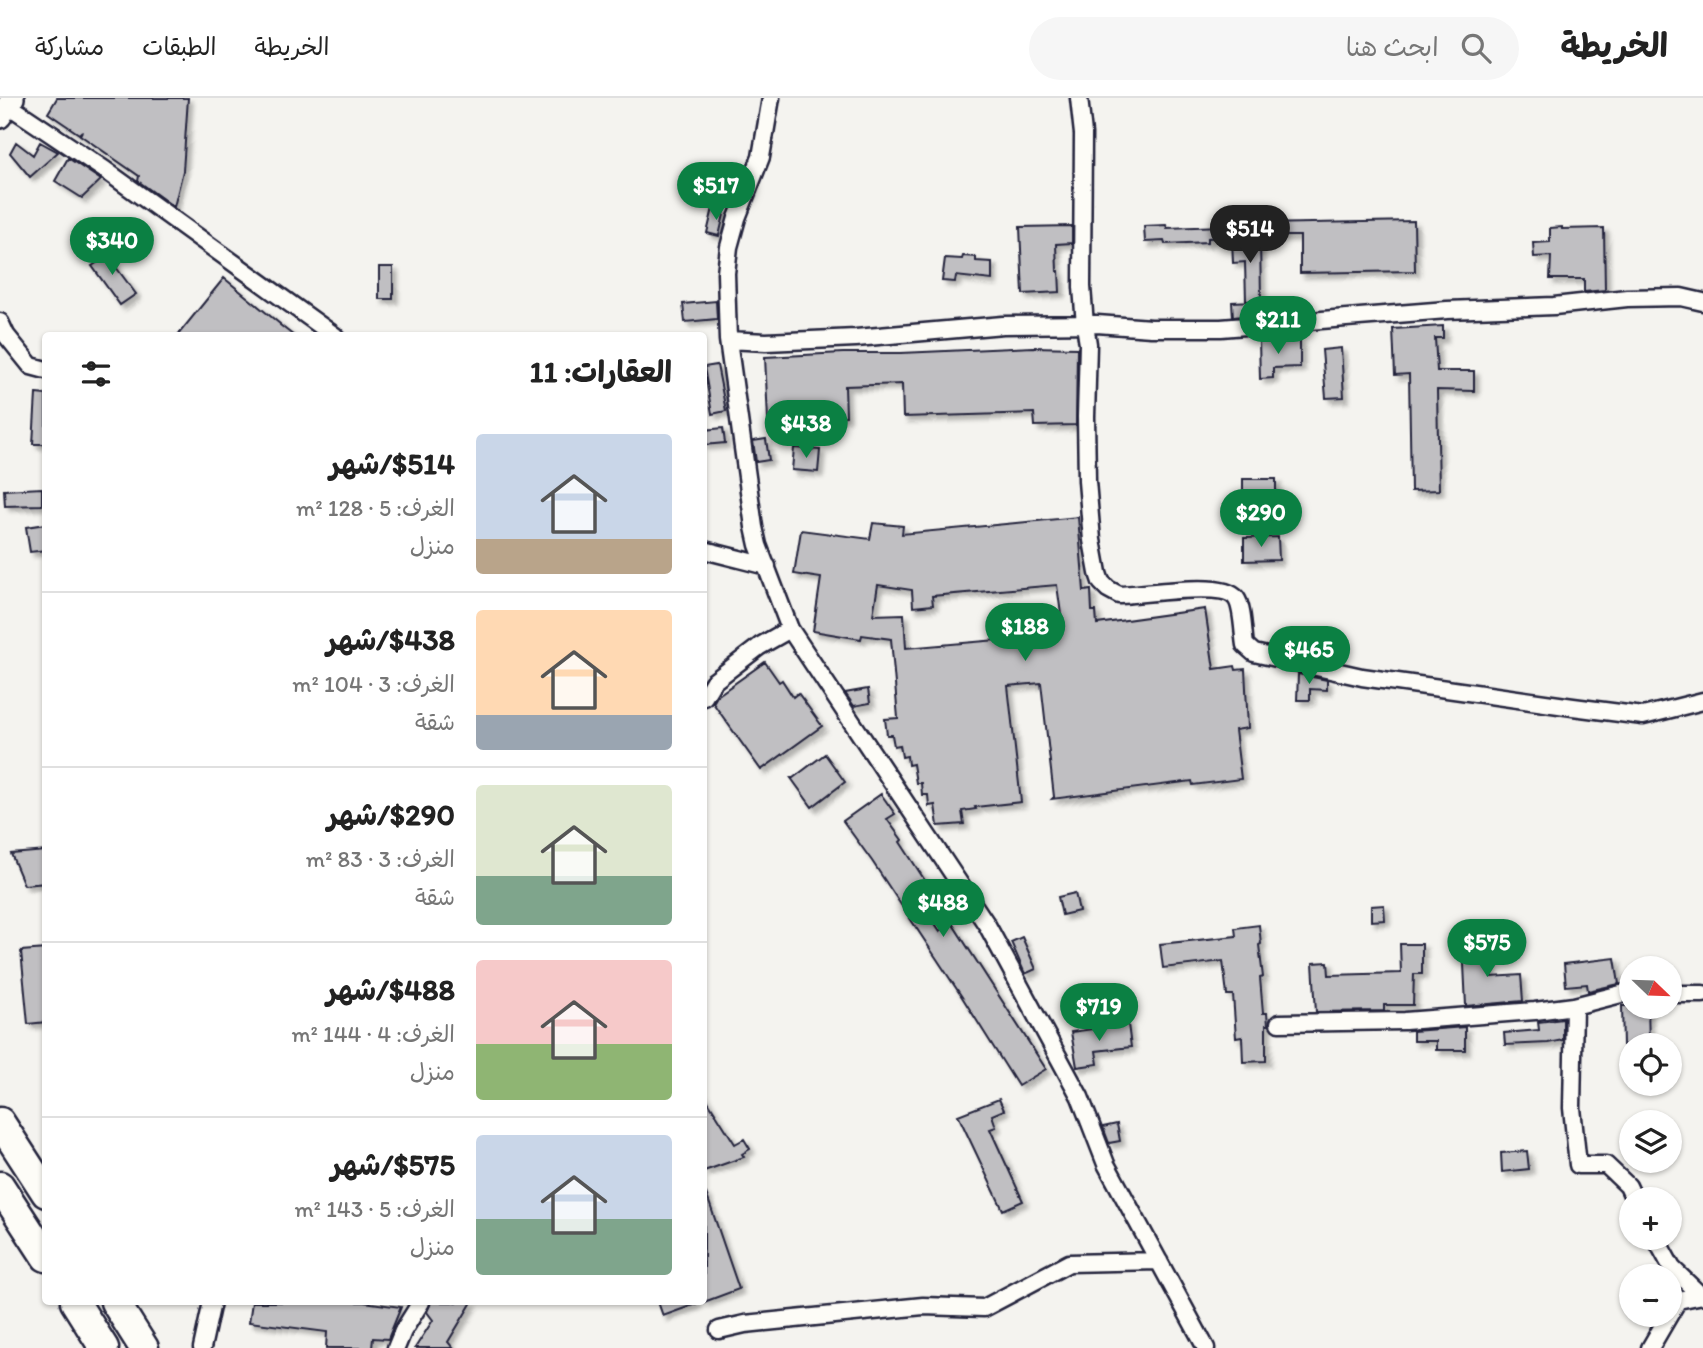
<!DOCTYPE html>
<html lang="ar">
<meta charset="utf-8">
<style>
body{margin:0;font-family:Itim,"Playpen Sans Arabic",sans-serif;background:#f6f6f6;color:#222;direction:rtl;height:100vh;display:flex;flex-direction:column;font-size:26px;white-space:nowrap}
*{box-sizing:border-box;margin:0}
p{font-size:23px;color:#767676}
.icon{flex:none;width:38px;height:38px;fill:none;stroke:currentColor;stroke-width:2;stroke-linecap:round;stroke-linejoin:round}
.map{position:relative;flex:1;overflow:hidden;direction:ltr}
.side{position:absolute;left:42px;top:234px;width:665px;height:973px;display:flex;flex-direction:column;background:#fff;border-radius:7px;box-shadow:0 2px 5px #0004;direction:rtl}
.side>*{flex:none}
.needle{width:46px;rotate:113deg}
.buttons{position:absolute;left:1619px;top:858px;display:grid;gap:14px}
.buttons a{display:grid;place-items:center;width:63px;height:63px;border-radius:50%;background:#fff;box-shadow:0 2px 5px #0004;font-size:35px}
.price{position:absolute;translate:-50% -60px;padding:0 16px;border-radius:24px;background:#0b8043;color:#fff;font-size:23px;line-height:46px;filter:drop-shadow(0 2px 4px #0008)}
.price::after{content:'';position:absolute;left:50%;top:42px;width:21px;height:16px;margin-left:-10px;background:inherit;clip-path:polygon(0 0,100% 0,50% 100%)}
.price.active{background:#222;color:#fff}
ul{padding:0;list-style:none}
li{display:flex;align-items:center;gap:21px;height:175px;padding:0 35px}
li+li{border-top:2px solid #e0e0e0}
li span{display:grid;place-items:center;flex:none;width:196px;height:140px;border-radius:7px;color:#555}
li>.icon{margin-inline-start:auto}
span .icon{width:84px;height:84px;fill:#fffc;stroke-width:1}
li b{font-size:30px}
h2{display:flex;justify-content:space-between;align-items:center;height:84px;padding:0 35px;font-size:30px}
header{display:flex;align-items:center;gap:42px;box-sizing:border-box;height:98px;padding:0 35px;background:#fff;border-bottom:2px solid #e0e0e0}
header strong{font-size:33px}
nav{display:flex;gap:38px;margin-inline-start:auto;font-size:24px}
.search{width:490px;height:63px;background:#f6f6f6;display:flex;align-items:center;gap:18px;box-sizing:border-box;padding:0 24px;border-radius:38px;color:#767676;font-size:26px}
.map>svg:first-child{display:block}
</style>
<header>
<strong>الخريطة</strong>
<div class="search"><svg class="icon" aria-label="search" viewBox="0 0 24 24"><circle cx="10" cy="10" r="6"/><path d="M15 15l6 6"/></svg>ابحث هنا</div>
<nav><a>الخريطة</a><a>الطبقات</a><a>مشاركة</a></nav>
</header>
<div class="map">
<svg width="1703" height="1250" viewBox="0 0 1703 1250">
<defs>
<filter id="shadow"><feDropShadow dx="4.5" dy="4.5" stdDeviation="2" flood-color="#0004"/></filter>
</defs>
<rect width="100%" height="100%" fill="#f4f3ef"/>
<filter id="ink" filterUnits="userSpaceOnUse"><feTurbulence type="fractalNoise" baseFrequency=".0143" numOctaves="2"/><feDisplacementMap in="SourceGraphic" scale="14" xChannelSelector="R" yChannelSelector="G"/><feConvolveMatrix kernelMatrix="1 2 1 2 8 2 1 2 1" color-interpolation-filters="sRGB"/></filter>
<g filter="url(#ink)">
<path fill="#c0bfc2" stroke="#22223b" stroke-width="2" fill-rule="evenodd" filter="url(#shadow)" d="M57,0H188L183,73L174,109L138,83L139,78L80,37L82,33L79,36L48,15Z
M16,44L33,57L40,44L58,54L30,79L10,55Z
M68,60L101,82L82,100L55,83Z
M713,110L725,112L719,138L707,135Z
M1414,123L1415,173L1300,175V138H1261V126Z
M1166,127L1167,130L1222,128L1223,139L1208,140V144L1165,146L1164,143L1145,144L1144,128Z
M1072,128V145L1056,146L1057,173H1059L1060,194L1023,196L1020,129Z
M1562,129V131L1604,130L1605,192L1584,194V181H1550L1551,158L1534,159L1533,145L1550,144V130Z
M1260,140L1261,202L1246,203L1245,164L1233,165L1232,141Z
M101,149L136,196L120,207L92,168L98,164L92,156Z
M963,158L976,159V163L992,164V182L956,178L955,184L942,183L945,160L962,161Z
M379,169H393V201H379Z
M224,180L280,226V227L294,238H177Z
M716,203L717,221L685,224L683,206Z
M1253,203L1254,217L1233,219L1232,204Z
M1443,228V240H1435L1437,273H1474V293L1437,292L1439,392L1411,393L1409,276L1395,277L1393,231Z
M1259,242H1300V269L1273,270V280L1260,281Z
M1033,249L1077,250L1076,327L1035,328L1034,315L903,319L902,286L845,288L846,318L768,322L765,259L843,255H901Z
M1341,250L1344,299L1326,300L1322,252Z
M717,267L726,313L712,316L704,269Z
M36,296L46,297V346H33Z
M723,330L725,345L704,347V332Z
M766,341L769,362L756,364L753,343Z
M794,350L820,352L818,374L792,372Z
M1243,381H1276V406H1243Z
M42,390V407L5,408L4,392Z
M1078,419L1084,493L1091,492L1092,513H1096L1097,526L1205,511L1214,571L1235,568L1236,572L1245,571L1248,630L1235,632L1241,681L1193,687L1192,683L1052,701L1054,699L1041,585L1008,588L1021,704L975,709L976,711L962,713L964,726L938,728L935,707L929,708L928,697H922L921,685H916L913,666L908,667L907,658L902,659L900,647L894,648L892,637H887L885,621L898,620L891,541L862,537L861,541L813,533L821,480L794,476L801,432L870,441L873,425L903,428L902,436ZM878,487L912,492L913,509L933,507L932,498L1057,487L1063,531L1055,532L1056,537L906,550L904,516L873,517Z
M46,426V452L30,454L26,429Z
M1278,439L1279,462L1244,463V440Z
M765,564L779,584L782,582L793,599L798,595L822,628L761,672L713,605L717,598Z
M1298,576L1327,582V592L1310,591V602H1297Z
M868,591L870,605L854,608L845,595Z
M825,656L845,684L812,709L791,680H793Z
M881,696L895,716L887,721L902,742L900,744L935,798L922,806L940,833L952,825L1046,971L1018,988L962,899L872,763L843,723Z
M46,753V785L24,787L11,756Z
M1075,795L1079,813L1062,817L1058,799Z
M1384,807L1385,822L1371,823V808Z
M1259,827L1261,846L1259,847L1263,879L1260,880L1263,915H1267L1268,927H1266V963L1243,964L1242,939L1236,940L1233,897H1227L1223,863L1163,870L1160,846L1236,838L1235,830Z
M1022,839L1036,871L1025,876L1011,844Z
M1490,844L1491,879L1521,877L1523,903L1466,908L1463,845Z
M1400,846H1422V876H1414L1413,907H1384V913L1316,914L1313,865L1328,864L1329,877L1401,875Z
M46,851V924L28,926L21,853Z
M1615,860L1619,886L1588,893L1587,886L1566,888L1564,866Z
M1622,908H1648L1649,947H1623Z
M1563,921V942L1548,945L1505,947L1504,935L1539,932L1538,924Z
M1128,926L1131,949L1096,953L1098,966L1077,969L1071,934Z
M1465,929V952H1436V943H1413V933Z
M704,997L735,1046L744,1041L750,1051L742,1056L744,1059L704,1073Z
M999,1001L1004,1012L992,1017L996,1029L990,1031L1023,1103L1003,1112L958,1017Z
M1117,1026L1120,1043L1109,1045L1103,1029Z
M1527,1053L1529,1071L1502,1074L1501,1055Z
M704,1095H706L739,1191L704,1204Z
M252,1204H364L401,1209L388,1241L373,1240L372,1250H326L327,1234L249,1224Z
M431,1204H472L448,1244L453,1250H415L433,1222L427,1214Z
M658,1204H696V1206L663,1218Z"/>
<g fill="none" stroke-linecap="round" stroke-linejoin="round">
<defs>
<path id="street" d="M771,0L761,59L737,120L729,149L726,175L728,242L754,429L758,447L790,531L987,827L1080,999L1106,1066L1206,1250
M1079,0L1083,36L1082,189L1085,227L1088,246L1086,319L1087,383L1092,442L1098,475L1101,484L1108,491L1119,497C1142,497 1223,482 1236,500C1243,509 1243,536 1245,547L1254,555L1362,579L1573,609L1643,618L1703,603
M8,7L105,72L335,238
M0,224L6,237L31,268L46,272
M728,242L766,244L856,240L1003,227L1097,226L1151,230H1221L1447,212L1554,208L1627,200L1681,199L1703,204
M704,452L767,468
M704,599L713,584L760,548L790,531
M1670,896H1703
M1574,908L1572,1010L1578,1067H1606L1628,1088L1634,1101
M1279,925L1405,923L1535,913L1574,908L1625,895H1631
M1655,1139L1672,1170L1700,1197
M719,1232L745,1226L923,1208L984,1210L1069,1165L1159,1163
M202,1250L212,1204
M396,1250L403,1233L421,1204
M1650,1250L1678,1202L1703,1197"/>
<path id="secondary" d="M0,19L13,0"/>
<path id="highway" d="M0,1024L46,1095
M0,1088L46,1159
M75,1204L104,1250
M115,1204L144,1250"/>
</defs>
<use href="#street" stroke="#22223b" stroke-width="21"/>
<use href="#secondary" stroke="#22223b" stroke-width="26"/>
<use href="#highway" stroke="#22223b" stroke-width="33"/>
<use href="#street" stroke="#fdfcf7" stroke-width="16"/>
<use href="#secondary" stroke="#fdfcf7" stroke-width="21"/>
<use href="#highway" stroke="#fdfcf7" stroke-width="28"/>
</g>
</g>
</svg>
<div class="buttons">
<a><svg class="needle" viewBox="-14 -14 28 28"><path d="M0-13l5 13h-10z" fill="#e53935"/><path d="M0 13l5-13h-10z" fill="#767676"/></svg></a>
<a><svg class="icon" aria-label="locate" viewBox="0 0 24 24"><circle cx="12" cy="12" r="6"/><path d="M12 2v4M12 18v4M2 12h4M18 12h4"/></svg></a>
<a><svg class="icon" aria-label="layers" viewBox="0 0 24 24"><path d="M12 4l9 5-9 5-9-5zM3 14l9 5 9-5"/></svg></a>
<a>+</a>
<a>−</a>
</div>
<b class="price" style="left:716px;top:124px">$517</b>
<b class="price active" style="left:1250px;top:167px">$514</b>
<b class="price" style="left:112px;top:179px">$340</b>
<b class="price" style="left:1278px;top:258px">$211</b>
<b class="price" style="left:806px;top:362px">$438</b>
<b class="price" style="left:1261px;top:451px">$290</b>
<b class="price" style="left:1025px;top:565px">$188</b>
<b class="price" style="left:1309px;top:588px">$465</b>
<b class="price" style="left:943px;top:841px">$488</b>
<b class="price" style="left:1487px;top:881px">$575</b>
<b class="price" style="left:1099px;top:945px">$719</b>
<section class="side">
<h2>العقارات: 11<svg class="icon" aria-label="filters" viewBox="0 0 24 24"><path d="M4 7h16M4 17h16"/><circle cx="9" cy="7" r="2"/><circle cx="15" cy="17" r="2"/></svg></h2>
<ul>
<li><span style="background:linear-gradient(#c9d6e8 75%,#b9a48a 0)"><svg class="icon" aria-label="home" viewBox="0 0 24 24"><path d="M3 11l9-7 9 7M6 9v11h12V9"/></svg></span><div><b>$514/شهر</b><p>الغرف: 5 · 128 m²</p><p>منزل</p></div></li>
<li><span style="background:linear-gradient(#ffd9b3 75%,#9aa5b1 0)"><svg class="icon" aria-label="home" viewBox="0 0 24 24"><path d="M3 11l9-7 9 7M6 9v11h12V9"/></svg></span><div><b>$438/شهر</b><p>الغرف: 3 · 104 m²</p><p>شقة</p></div></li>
<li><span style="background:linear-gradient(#dfe7d0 65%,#7fa58c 0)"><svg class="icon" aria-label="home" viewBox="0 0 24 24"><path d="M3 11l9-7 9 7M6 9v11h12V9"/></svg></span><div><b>$290/شهر</b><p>الغرف: 3 · 83 m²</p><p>شقة</p></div></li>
<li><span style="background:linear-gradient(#f6c9c9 60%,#8fb573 0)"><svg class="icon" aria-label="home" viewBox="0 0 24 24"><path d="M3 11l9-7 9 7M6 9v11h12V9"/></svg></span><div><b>$488/شهر</b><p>الغرف: 4 · 144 m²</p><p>منزل</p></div></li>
<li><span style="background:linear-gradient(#c9d6e8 60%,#7fa58c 0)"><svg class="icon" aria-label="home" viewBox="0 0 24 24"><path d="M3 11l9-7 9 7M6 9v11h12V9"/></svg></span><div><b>$575/شهر</b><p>الغرف: 5 · 143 m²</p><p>منزل</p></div></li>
</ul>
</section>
</div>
